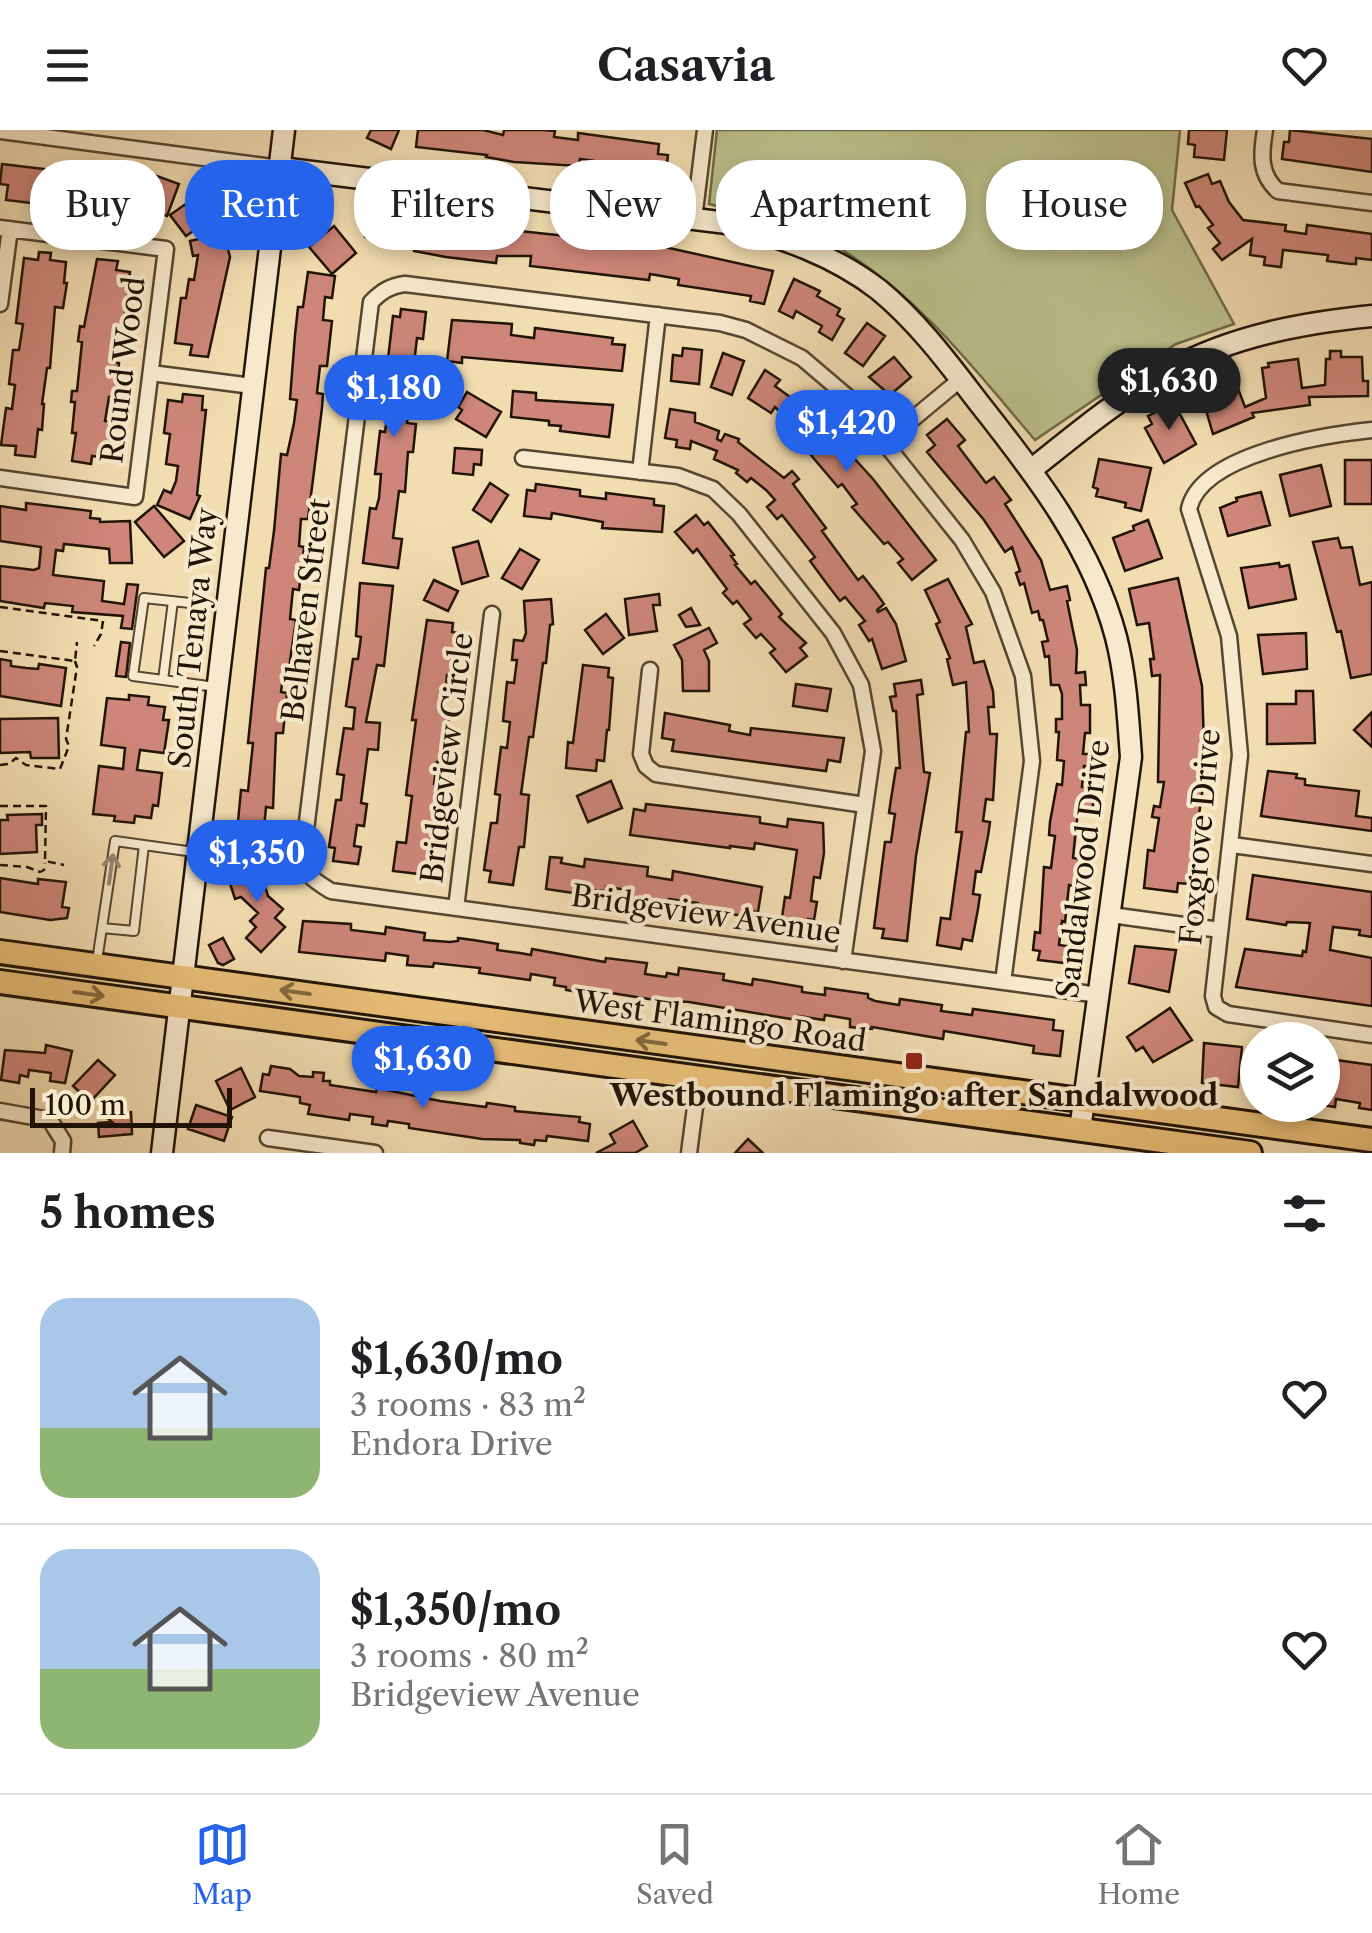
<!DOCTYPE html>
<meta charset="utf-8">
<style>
body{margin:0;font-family:"Libre Caslon Text",serif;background:#f6f6f6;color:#202124;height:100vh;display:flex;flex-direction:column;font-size:38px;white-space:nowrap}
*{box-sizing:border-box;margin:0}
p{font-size:32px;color:#757577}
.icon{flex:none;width:55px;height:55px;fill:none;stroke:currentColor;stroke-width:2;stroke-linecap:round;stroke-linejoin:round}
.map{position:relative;height:1023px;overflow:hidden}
.panel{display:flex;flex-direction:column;background:#fff;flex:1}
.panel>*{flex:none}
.hud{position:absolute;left:30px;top:30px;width:1312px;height:90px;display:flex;gap:20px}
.tools{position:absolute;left:1240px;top:892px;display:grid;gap:20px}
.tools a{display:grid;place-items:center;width:100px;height:100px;border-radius:50%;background:#fff;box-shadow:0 5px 15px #0003;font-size:50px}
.scale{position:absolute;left:30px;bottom:25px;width:202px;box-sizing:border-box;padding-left:10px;border:5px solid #211406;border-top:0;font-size:28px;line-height:35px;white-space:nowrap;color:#211406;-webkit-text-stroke:8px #f7e9cc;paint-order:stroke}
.price{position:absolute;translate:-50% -85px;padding:0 22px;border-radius:35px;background:#2563eb;color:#fff;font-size:32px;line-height:65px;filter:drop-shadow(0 2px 5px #0008)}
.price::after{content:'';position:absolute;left:50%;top:60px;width:30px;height:22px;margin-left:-15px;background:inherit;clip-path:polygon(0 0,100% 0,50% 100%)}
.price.current{background:#222;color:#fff}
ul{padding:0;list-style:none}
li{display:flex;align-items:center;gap:30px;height:250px;padding:0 40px}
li+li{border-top:2px solid #e0e0e0}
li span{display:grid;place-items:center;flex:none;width:280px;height:200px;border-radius:30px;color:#555}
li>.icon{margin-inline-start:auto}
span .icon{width:120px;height:120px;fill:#fffc;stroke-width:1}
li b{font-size:42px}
h2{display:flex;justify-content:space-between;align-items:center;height:120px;padding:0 40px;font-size:42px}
.tag{padding:0 35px;border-radius:40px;background:#fff;box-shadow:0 5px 15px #0003;font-size:35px;line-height:90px}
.tag.current{background:#2563eb;color:#fff}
header{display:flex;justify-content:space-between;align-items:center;height:130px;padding:0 40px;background:#fff;font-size:45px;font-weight:700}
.tabs{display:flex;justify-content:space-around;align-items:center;height:140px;border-top:2px solid #e0e0e0;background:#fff;font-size:28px;color:#757577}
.tabs a{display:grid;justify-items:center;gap:5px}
.tabs .current{color:#2563eb}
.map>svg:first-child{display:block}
</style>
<header><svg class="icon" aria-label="menu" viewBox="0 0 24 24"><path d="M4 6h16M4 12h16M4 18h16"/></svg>Casavia<svg class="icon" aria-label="heart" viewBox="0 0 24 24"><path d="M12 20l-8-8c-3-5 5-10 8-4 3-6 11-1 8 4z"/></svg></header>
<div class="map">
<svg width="1372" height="1023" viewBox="0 0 1372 1023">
<rect width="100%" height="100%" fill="#f2ddb1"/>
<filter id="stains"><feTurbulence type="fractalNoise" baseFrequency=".002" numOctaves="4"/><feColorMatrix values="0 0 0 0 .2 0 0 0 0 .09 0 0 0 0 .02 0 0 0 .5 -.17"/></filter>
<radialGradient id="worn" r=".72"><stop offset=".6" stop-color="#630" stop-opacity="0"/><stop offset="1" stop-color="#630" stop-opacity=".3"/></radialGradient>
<path fill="#bbc08b" stroke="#6e6a48" stroke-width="2.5" d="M717,0H1180L1172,80L1234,194L1176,214L1035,310C976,241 919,166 839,118C800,95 752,85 709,74Z"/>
<path fill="#cd8679" stroke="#211406" stroke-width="2.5" d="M371,0H399L391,19L367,8Z
M418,0H483L503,5L504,0H542L555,1L554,7L578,10V3L659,14L658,24L668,25L665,50L637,47L638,37L580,29L579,36L514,32L486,27L487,25L416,17Z
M1189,0H1227L1224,30L1194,27L1195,15L1188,14Z
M1290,0L1372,9V42L1282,29L1284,12H1289Z
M2,34L103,46L104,38L116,39L115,48L155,52L157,46L179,54L167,86L141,77V80H132L131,86L116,84L66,77L68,63L41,60L40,74L6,70L8,55L0,54Z
M1208,44L1212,54L1220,51L1229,72L1243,90L1286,95L1285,101L1306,104L1307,95L1372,104V130L1356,128V134H1351L1327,131L1328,125L1283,120L1281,137L1264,135L1265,127L1250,125L1252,109L1222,130L1213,119L1220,113L1208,98L1213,95L1199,76L1196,77L1185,53Z
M203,62L218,84L186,106L170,85Z
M369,80L437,89V92L660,116L773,141L764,174L750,171L751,166L678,155L679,149L650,144L649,150L530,136L531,126H497L496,133L446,127L414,121L415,112L391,110L390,115L365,107Z
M334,96L356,123L332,144L309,117Z
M224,103L230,127L208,227L190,225L192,215L175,213L181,168H186L189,149L194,150L198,125L193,126L190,111Z
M39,122L51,123L50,130L66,132L64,153H67L63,178L55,177L50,238H47L42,274H44L42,300L38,299L35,327L15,325L16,316L1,315L6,278L12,279L15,255L9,254L13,220H19L23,194L16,193L24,128L38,130Z
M97,129L118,131L116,140L130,142L122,206L116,205L112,232L119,233L115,268L109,267L105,291L112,292L107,328L92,326L91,334L72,331L76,303H72L75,272H71L72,261H77L82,212L78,211L80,196L84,197Z
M308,142L335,146L332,168L325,167L323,190L332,191L327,236H320L317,263L323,264L322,278L308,389H301L299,416L304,417L303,429L299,460L293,459L290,489L296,490L289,538L284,537L281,562L287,563L283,603H276L273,678L266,677L264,699L271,700L268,719L262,718L261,726L235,723L241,660L248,661L253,613H248L252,574L266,438H269L274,401L281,324L287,325L294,293L297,270L290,269L295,205L298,177H303Z
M794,149L820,161L817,166L840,179L837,185L844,189L832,210L819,202L822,196L796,181L793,188L779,181Z
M401,179L426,182L423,209L417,208L407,293L416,294L413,322H408L405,362L399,361L393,408L402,409L398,438L363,433L370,378L376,379L379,368L381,344H375L380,301L385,302L389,273L383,272L393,186L400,187Z
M452,190L512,194L511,205L534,208L535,198L613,208L612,214L625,215L622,241L462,227V233L447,231Z
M867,193L885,206L863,236L845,223Z
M683,218L702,220L699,254L671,251L673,225L682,226Z
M1330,221H1341V227H1362L1363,251H1368V266L1309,267L1310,275L1252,283L1254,287L1213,304L1198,253L1222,244L1225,251L1234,248L1245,277L1266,268L1262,238L1269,237L1268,233L1298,229L1302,258L1325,255L1326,229H1330Z
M723,223L744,231L732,265L711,257Z
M894,227L911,247L890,265L869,247Z
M765,240L780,250L775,256L805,278L810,274L829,293L843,316L873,349L936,430L912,450L898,433L903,429L888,412L884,414L852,377L857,374L842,354L838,357L804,317L810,312L775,277L771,283L748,268Z
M513,261L536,263V270L613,275L609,307L560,301L561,296L549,295V291L511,287Z
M467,262L501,282L486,307L456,289L462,280L458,277Z
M183,264L203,266L202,280H206L197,365L200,366L190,389L157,375L164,360L171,363L176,351L178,336L166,334L170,304L164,303L168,270L182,272Z
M1174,273L1196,314L1164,333L1145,298L1152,294L1148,286Z
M670,279L695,283V292L719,301L717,309L721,311L725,304L739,309L738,312L784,348L792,341L799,349L793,354L826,398L822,401L858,450L863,446L877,464L884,474L877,480L878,482L886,478L896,494L906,531L882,539L872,509L869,511L859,495L865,491L845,467L840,471L827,454L810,431L815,427L782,385L777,389L767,377L775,370L766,360L751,348L747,352L736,343L738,340L714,329L717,321L691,311L690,319L676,317L677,310L665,308Z
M947,289L965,310L958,316L986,353L994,347L1011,370L1005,374L1041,430L1050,460L1067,456L1070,470L1067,471L1077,520L1076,543L1085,542L1086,555H1080L1081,575H1090V603H1085L1083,624H1091V636H1084L1082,657L1095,659L1092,682L1078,680L1073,728L1081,729L1077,757L1069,755L1065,792L1062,791L1059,815L1074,817L1073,834L1038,830L1040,821L1033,820L1035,802L1040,803L1044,737L1051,738L1055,706L1049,705L1050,692L1057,654L1062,655L1064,631L1057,630L1059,602H1056V589H1062V564L1059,555H1051L1049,526L1045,527L1042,512L1048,511L1043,490H1040L1038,481L1032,483L1024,453L1020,455L1016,443L1020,441L1012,417L1005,422L984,390L927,322L935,315L927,305Z
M455,318L482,320L481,335L474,334L473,345L453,343Z
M1099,329L1151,338L1141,381L1125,377L1126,373L1096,366L1098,359L1093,357Z
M1345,330H1372V374H1345Z
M1321,335L1331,376L1290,386L1280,345Z
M490,353L508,365L491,392L473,380Z
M536,354L580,360V366L606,369V363L654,369V375L664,376L662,402L602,398L603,392L552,383L551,389L524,386L527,360L535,361Z
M1261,362L1270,395L1228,406L1220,378L1237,371L1236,368Z
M26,373L91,381L90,388L100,389V392L130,391L132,433H110L109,419L64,414L63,421L56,420L53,445L104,451L102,471L124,474L127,454L138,455L132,499L121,498L123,486L72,482L73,476L45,473L44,478L0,471V436L34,440L39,438L41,417L0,411V376L26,380Z
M154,376L184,411L164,427L135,392Z
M696,385L704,395L708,392L734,425L731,426L737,434L735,435L751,454L755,451L782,484L779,487L806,513L800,518L807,526L786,542L770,523L775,519L761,504L756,508L744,494L751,489L737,471L733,474L723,463L727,459L697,419L693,423L675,402Z
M1148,390L1162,428L1125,441L1113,408L1134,400L1133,396Z
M1338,408L1341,418L1352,417L1360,455L1372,452V544L1351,548L1341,501L1337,502L1313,412Z
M478,411L488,446L462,454L453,418Z
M520,419L539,430L522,459L502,448Z
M1279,433L1280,437L1289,435L1296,469L1249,478L1241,438Z
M1178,448L1202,556L1204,614L1203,657L1189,754L1178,753L1177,762L1144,758L1148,720L1154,721L1159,688L1152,687L1154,676L1160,677L1164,652H1158L1160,545L1152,546L1150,529H1154L1149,493L1137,495L1129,459Z
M948,449L972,494L966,497L974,533L984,531L993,561L994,577H988L990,604H997L993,670L986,669L983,691L990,692L988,706L981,742L976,741L973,764L980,765L978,779L972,811L963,809L961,819L937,815L941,788L950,789L962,702H956L966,602H969L966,552L953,555L947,529L950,528L936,494L940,492L925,460Z
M434,450L458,461L448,481L424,470Z
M360,453L393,456L384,536L377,535L366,592L380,593L378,620L368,619L361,673L367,674L364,696L357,695L354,716L361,717L358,734L333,731L335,718L329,717L336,670H341L344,645L337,644L344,598L353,599L355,578L346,576L353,529H358L361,507L356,506Z
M659,464L660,475H653L657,501L629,505L625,469Z
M551,469L553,494L550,495L546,533H543L533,607H529L521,664L529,665L524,717H519L513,755L489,752L491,741L484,740L491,693H497L500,665L495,664L501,617L507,618L510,592L503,591L507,552L514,553L517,530H512L514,510L523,511L526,503L524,471Z
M691,478L700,495L686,497L679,485Z
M606,484L624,508L603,524L585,500Z
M427,490L453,493L452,502L459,503L453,546L447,545L446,557H442L439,578L450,580L443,632H437L434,654L441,655L435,694H432L428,745L393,741L397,712L406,713L412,666L406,665L416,590H412Z
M709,498L717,513L704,520L709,531V561H683L682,530L674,515Z
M1306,503L1307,539L1263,544L1258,505Z
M121,512L130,513L126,547L116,546Z
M0,529L11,531V536L26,538L38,539L39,534L66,538L61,576L0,566Z
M583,535L609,538L608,547L613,548L609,600H607L604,631L597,630L596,641L566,638L568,612L573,613Z
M921,550L923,564L917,565L924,642L930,643L916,726L907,811L882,808L884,799L874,798L885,712H891L895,684L889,683L891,669L896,638H900L896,581H893L890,567L896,566L894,554Z
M796,554L831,559L827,581L793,576Z
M1296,561H1313L1315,613L1267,614V574H1296Z
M129,565L149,567L148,575L165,577L163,590H169L164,623L140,620L137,640L162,643L158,676L153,675L151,688L135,686L134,693L114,691L115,686L93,684L99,636L123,639L125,618L101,615L107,568L129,570Z
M1372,582V617L1354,600Z
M665,583L730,595L729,601L750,605L751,598L844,608L840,632L828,630L826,641L672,621L674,610L662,608Z
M58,588L59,628H31L30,622L0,623V589Z
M1268,641L1297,644L1296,648L1305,649V655L1359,661L1356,686L1372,688V701L1261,686Z
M611,651L622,678L588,692L577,666Z
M646,674L760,687V693L787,697L788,689L823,693L824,723L820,748L814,747L811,771L817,772L814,790L808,789L806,798L781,794L785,767L790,768L797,720L755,713L754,719L730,716V718L630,705L634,679L645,681Z
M42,684V695H36L37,722L0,724V690H8L7,685Z
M550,727L562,728L561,733L584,737L585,729L648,737L647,746L672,750L673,741L762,757L758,782L745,780L744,786L698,779V773L669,769V774L626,770L628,760L606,757V761L595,760L594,766L546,759Z
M259,735L268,766L283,779L275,788L285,797L261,822L246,808L256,797L250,791L258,783L241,767L235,769L227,744Z
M1253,745L1372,762V807L1359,805L1360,800L1333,797L1330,820L1372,828V876L1236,857L1245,819L1302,826L1303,821L1306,822L1310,793L1287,792L1286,795L1247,789Z
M0,748L38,754V749L66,752L62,777L69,778L67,788L50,790L0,782Z
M303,791L351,794V800L385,804L386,797L425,803L424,810L450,812L458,811V808L473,810L498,814L497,820L520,823L531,825L532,819L605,832L606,828L647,833L645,844L666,847L667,843L678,845L679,838L724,844L723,850L752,855L753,849L767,851L802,857V862L825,865V858L868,864V868L875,871L899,875L900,869L942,875L941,881L972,885L973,879L1054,890L1053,900L1063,901L1060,926L1033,923L1034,916L944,901L943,909L872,897V899L850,897V889L825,885L824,890L798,886L797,890L689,872L655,870L580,858L579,862L566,860V857L554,855L555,848L531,844L530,850L479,843L480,838L434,833L433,837L407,835L408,826L386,823L385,831L299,822Z
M223,808L234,829L223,835L218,833L209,815Z
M1135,816L1176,820L1169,862L1129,853Z
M1170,878L1192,910L1153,932L1143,917L1136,921L1127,907Z
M1204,913L1242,917L1238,957L1202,953Z
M46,915L72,921L65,953L50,951L51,943L29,940L28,947L20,945L19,953L1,950L5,920L45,923Z
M1322,928L1372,935V980L1359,978L1360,973L1336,969L1335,977L1322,975Z
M98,930L115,945L90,972L73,956Z
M271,936L290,939L299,946L313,947V942L324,943L323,951H330V955L376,962L377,958L440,971L486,977L487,973L515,977V981L580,987L579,992L590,994L588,1011L547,1006L546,1011L535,1010L534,1015L520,1013V1010L482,1009L409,998V994L388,991L387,996L372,994L373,987L350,984L349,990L308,984L310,975L300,973V967L260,961L263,944L269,945Z
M241,938L255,967L230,980L216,951Z
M196,975L232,987L224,1011L188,999Z
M131,982L132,1004L99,1007L98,993L112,992L103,984Z
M633,991L647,1016L635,1023H596L615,1013L610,1004Z
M748,1009L763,1023H735Z"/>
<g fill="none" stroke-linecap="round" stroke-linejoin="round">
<defs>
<path id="lane" d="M163,550L173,471
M216,557L133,546L144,468L227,477
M102,798L134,801L144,715
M97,831L115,711L194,722"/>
<path id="street" d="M1265,0C1261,24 1259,44 1278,61L1372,73
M0,1L280,38
M694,89L705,0
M0,98L166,119L135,367L0,348
M0,174L10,99
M151,243L252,256
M1372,300C1324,305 1201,324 1189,379L1229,506L1240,625L1213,866L1216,877L1228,884L1372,905
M885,312L961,249
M523,328L678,346L713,359L739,384L833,503L861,555L873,621L843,831
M640,342L658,185
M650,540L641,624L646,636L656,644L865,675
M1232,715L1372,734
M456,778L492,484
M1111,785L1220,800
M1003,852L1032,631L1023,546L993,462L962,410L849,268L802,228L746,200L720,193L405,154C390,156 382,161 371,172L303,724C304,745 313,750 331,761L1099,865
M0,981L50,990L63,1011L62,1023
M268,1008L375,1023
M689,1023L699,947"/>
<path id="secondary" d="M280,38L727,93C781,107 834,125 879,160C918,192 949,234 979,273C1036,345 1092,417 1116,507C1126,546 1128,587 1131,627L1080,1000
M1031,340C1076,304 1120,267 1170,240C1232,206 1302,193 1372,186
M162,1023L284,0"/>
<path id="primary" d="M0,822L1372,1010
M0,852L1250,1023"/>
</defs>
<use href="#lane" stroke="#554631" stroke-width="12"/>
<use href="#street" stroke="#554631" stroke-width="19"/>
<use href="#secondary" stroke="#211406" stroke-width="25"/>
<use href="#primary" stroke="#211406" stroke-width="28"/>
<path stroke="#211406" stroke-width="2.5" stroke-dasharray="8 5" stroke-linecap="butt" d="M0,477L103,491L101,504L94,516
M0,521L75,531L77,512
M0,635L9,634L16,628L26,635L60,639L69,616L66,609L77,537L75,531
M0,676H46L45,731L64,735
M0,735L27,737L40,742L44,740L45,733"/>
<use href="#lane" stroke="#f7e9cc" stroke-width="8"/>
<use href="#street" stroke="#f7e9cc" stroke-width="14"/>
<use href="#secondary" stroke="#f7e9cc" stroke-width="20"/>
<use href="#primary" stroke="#e9be78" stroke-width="22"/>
</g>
<defs><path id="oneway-shaft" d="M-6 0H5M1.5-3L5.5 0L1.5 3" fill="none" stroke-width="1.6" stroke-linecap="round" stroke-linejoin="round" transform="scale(2.5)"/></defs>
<use stroke="#978973" href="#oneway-shaft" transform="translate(111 739) rotate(-82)"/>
<g stroke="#85693f">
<use href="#oneway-shaft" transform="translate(295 862) rotate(-172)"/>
<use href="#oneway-shaft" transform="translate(89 864) rotate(8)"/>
<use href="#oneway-shaft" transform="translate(651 912) rotate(-172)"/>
</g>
<rect fill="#8f2418" stroke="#f7e9cc" stroke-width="4" x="904" y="921" width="20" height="20" rx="5"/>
<g text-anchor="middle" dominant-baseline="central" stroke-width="8" stroke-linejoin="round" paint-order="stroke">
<g font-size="30" fill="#211406" stroke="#f7e9cc">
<text transform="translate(123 240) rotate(-83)">Round Wood</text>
<text transform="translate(306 480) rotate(-83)">Belhaven Street</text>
<text transform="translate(193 508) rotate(-84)">South Tenaya Way</text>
<text transform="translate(447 628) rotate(-83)">Bridgeview Circle</text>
<text transform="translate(1200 707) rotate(-85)">Foxgrove Drive</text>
<text transform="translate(1083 739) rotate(-83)">Sandalwood Drive</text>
<text transform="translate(706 784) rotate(8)">Bridgeview Avenue</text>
<text transform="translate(720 891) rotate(8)">West Flamingo Road</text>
</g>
<g font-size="30" font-weight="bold" fill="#211406" stroke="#f7e9cc">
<text x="914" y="965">Westbound Flamingo after Sandalwood</text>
</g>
</g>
<rect width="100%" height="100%" filter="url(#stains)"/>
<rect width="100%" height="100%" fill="url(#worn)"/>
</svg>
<div class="tools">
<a><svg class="icon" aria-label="layers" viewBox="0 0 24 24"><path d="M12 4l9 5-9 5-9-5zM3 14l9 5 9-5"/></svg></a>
</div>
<div class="scale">100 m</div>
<b class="price current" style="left:1169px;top:303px">$1,630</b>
<b class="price" style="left:394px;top:310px">$1,180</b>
<b class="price" style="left:847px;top:345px">$1,420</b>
<b class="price" style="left:257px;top:775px">$1,350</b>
<b class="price" style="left:423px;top:981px">$1,630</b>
<div class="hud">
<a class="tag">Buy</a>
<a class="tag current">Rent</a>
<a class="tag">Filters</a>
<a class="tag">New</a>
<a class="tag">Apartment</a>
<a class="tag">House</a>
</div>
</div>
<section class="panel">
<h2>5 homes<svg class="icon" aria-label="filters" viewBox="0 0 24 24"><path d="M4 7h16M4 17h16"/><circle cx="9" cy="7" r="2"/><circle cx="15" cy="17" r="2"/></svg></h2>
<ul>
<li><span style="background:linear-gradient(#a9c7e8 65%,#8fb573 0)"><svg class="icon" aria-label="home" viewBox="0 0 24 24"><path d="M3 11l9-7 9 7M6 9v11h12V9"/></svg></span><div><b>$1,630/mo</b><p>3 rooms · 83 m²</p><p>Endora Drive</p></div><svg class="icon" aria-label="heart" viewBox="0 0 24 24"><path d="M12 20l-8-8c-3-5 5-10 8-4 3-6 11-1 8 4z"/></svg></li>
<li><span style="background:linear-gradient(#a9c7e8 60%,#8fb573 0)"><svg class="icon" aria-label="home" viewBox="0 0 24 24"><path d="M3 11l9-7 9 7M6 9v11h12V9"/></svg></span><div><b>$1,350/mo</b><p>3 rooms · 80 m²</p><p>Bridgeview Avenue</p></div><svg class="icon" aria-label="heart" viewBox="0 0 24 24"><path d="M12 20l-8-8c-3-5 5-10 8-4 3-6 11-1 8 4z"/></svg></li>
</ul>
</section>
<nav class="tabs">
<a class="current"><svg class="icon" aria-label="map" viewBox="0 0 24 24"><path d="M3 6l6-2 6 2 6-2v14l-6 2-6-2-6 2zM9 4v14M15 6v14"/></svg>Map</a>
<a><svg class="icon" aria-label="saved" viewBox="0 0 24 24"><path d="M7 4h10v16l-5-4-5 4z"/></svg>Saved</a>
<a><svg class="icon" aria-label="home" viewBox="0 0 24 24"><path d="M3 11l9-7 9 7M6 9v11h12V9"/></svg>Home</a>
</nav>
